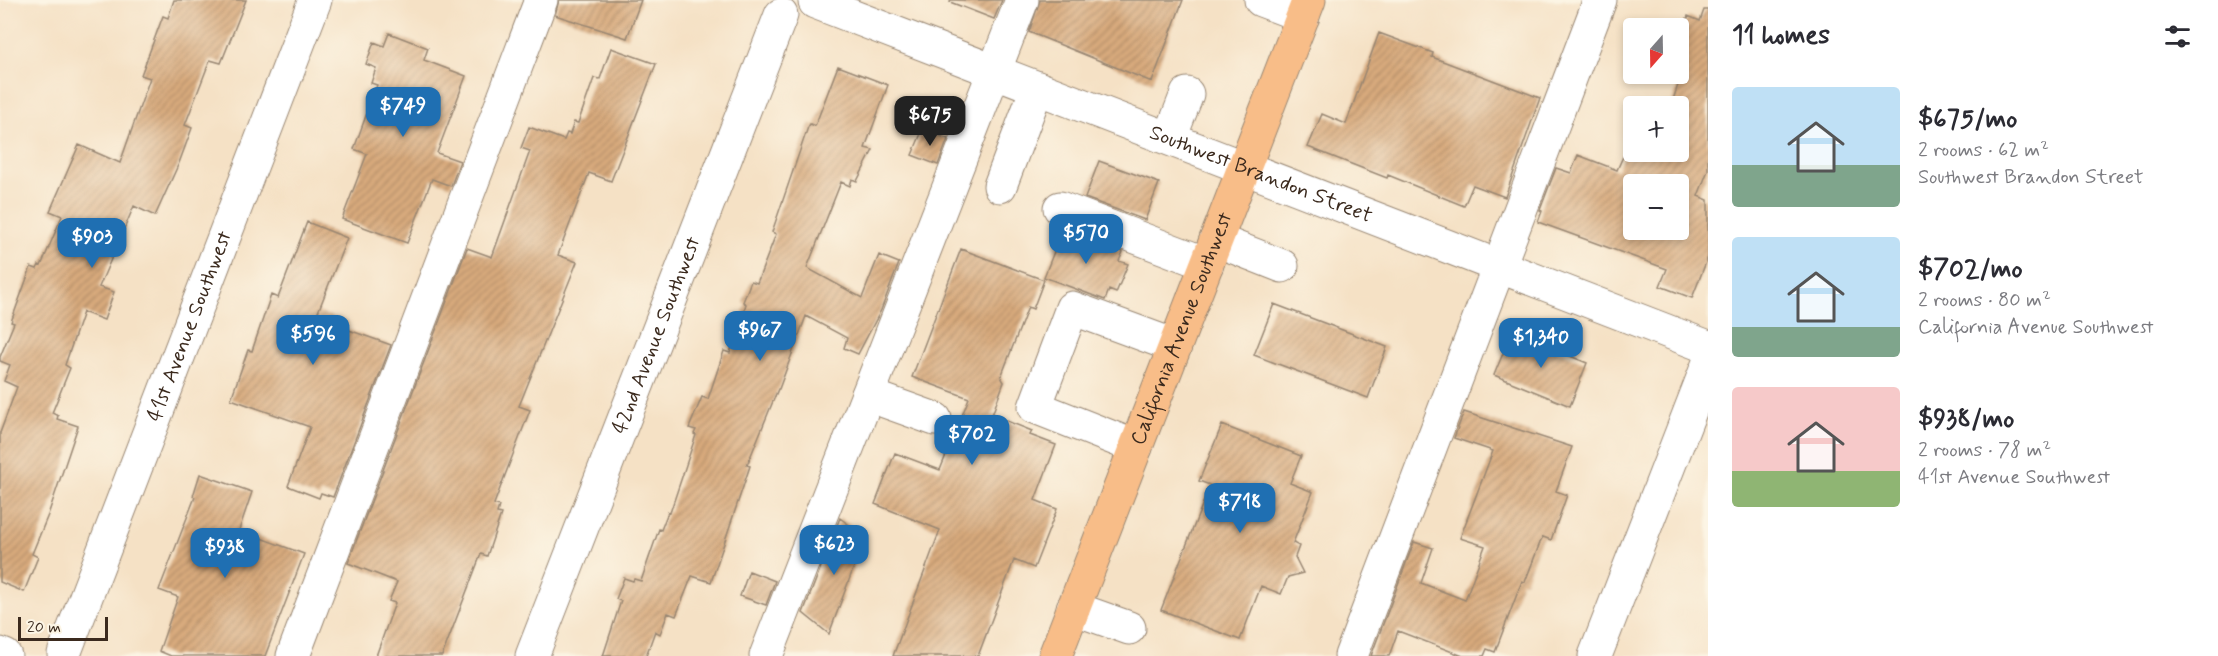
<!DOCTYPE html>
<meta charset="utf-8">
<style>
body{margin:0;font-family:Mynerve,sans-serif;background:#f7f7f7;color:#2b2b33;height:100vh;display:flex;flex-direction:column;font-size:22px;white-space:nowrap}
*{box-sizing:border-box;margin:0}
p{font-size:20px;color:#7c7c81}
.icon{flex:none;width:33px;height:33px;fill:none;stroke:currentColor;stroke-width:2;stroke-linecap:round;stroke-linejoin:round}
.map{position:relative;flex:1;overflow:hidden}
.side{display:flex;flex-direction:column;background:#fff;width:510px}
.side>*{flex:none}
.needle{width:39px;rotate:200deg}
.tools{position:absolute;left:1623px;top:18px;display:grid;gap:12px}
.tools a{display:grid;place-items:center;width:66px;height:66px;border-radius:6px;background:#fff;box-shadow:0 3px 9px #0003;font-size:30px}
.scale{position:absolute;left:18px;bottom:15px;width:90px;box-sizing:border-box;padding-left:6px;border:3px solid #3b2a1e;border-top:0;font-size:16px;line-height:21px;white-space:nowrap;color:#3b2a1e;-webkit-text-stroke:4px #fcf5e5;paint-order:stroke}
.price{position:absolute;translate:-50% -51px;padding:0 14px;border-radius:12px;background:#1f6fb2;color:#fff;font-size:20px;line-height:39px;filter:drop-shadow(0 2px 3px #0008)}
.price::after{content:'';position:absolute;left:50%;top:36px;width:18px;height:14px;margin-left:-9px;background:inherit;clip-path:polygon(0 0,100% 0,50% 100%)}
.price.current{background:#222;color:#fff}
ul{padding:0;list-style:none}
li{display:flex;align-items:center;gap:18px;height:150px;padding:0 24px}
li span{display:grid;place-items:center;flex:none;width:168px;height:120px;border-radius:6px;color:#555}
li>.icon{margin-inline-start:auto}
span .icon{width:72px;height:72px;fill:#fffc;stroke-width:1}
li b{font-size:26px}
h2{display:flex;justify-content:space-between;align-items:center;height:72px;padding:0 24px;font-size:26px}
main{display:flex;flex:1;min-height:0}
.map>svg:first-child{display:block}
</style>
<main>
<div class="map">
<svg width="1708" height="656" viewBox="0 0 1708 656">
<defs>
<pattern id="building-hatch" width="6" height="6" patternUnits="userSpaceOnUse" patternTransform="scale(1.5)"><rect width="6" height="6" fill="#d8aa7d"/><path d="M-1 1l2-2M0 6l6-6M5 7l2-2" fill="none" stroke="#b08b66"/></pattern>
</defs>
<rect width="100%" height="100%" fill="#fcf5e5"/>
<filter id="ink" filterUnits="userSpaceOnUse"><feTurbulence type="fractalNoise" baseFrequency=".0167" numOctaves="2"/><feDisplacementMap in="SourceGraphic" scale="12" xChannelSelector="R" yChannelSelector="G"/><feConvolveMatrix kernelMatrix="1 2 1 2 8 2 1 2 1" color-interpolation-filters="sRGB"/></filter>
<filter id="wash" filterUnits="userSpaceOnUse"><feTurbulence type="fractalNoise" baseFrequency=".008" numOctaves="4" result="noise"/><feDisplacementMap in="SourceGraphic" scale="24" xChannelSelector="R" yChannelSelector="G"/><feGaussianBlur stdDeviation="1.35" result="paint"/><feColorMatrix in="noise" values="0 0 0 0 0 0 0 0 0 0 0 0 0 0 0 0 0 1.4 0 .05"/><feComposite in="paint" operator="in"/></filter>
<g filter="url(#wash)">
<rect width="100%" height="100%" fill="#f5e1c5"/>
<g id="blocks">
<path fill="url(#building-hatch)" fill-rule="evenodd" d="M174,0H246L221,63L210,60L185,125L192,128L179,163L155,216L134,206L99,287L114,292L104,320L83,312L65,365L70,368L52,413L58,416L57,419L78,426L48,515L32,554L38,557L24,592L0,582V433L17,387L4,381L10,365L0,361V357L14,323L11,322L31,267L37,269L39,265L41,266L62,216L50,211L79,145L120,163L150,78L141,75L163,16L168,18Z
M559,0H641L627,38L555,15Z
M951,0H1002L994,19L950,2Z
M1040,0H1183L1152,82L1029,32Z
M1704,10H1708V170L1698,196L1708,200V257L1692,298L1660,286L1667,269L1538,222L1542,211L1540,210L1556,168L1571,173L1578,155L1617,170L1625,152H1678V106H1671L1687,58L1678,55V40L1688,16L1700,21ZM1634,184H1678V230H1634Z
M389,33L428,48L424,60L466,76L437,153L460,161L451,186L432,179L407,243L342,219L367,154L354,149L377,85L371,83L376,68L366,64L374,42L384,46Z
M1379,33L1433,53L1432,57L1540,98L1505,197L1473,185L1464,206L1388,175L1387,178L1308,147L1322,114L1346,124Z
M611,48L656,64L611,181L589,173L558,255L577,262L519,406L530,410L494,504L499,506L497,513L501,514L487,556L481,554L442,656H376L395,603L389,601L397,582L348,563L467,248L492,257L530,151L521,148L529,127L564,140L567,133L570,134L574,122L578,123L594,78L600,79Z
M838,66L888,85L865,148L873,150L857,181L852,179L850,186L841,182L807,268L862,298L879,255L899,263L881,310L858,354L844,348L847,338L806,316L779,389H778L747,465L750,466L711,582L692,576L676,616L668,613L660,634L655,631L646,656H603L621,601L616,599L624,578L633,581L634,579L641,581L659,529L661,530L668,512L670,513L696,435L694,434L696,430L689,428L702,397L708,399L724,351L730,353L746,304L743,302L751,281L757,283L776,234L772,232L808,127L810,124L815,126Z
M923,129L948,139L938,165L912,155Z
M1099,161L1159,183L1145,220L1085,198Z
M307,222L347,238L318,312L348,322L346,329L391,345L333,497L321,493L319,498L288,486L310,427L231,399L248,350L252,351L271,295L278,298Z
M1063,229L1123,252L1119,261L1128,264L1116,293L1109,290L1105,300L1044,277Z
M961,249L1044,280L1033,309L1028,307L1001,377L1004,382L992,415L1032,431L1030,435L1056,445L1035,500L1057,509L1034,568L1014,560L978,656H893L940,530L875,504L895,453L940,470L969,398L912,377Z
M1274,304L1387,347L1368,398L1254,355Z
M1512,332L1587,363L1570,406L1494,375Z
M1464,412L1572,447L1556,491L1567,495L1551,540L1543,537L1541,540L1525,582L1522,581L1495,652L1487,649L1484,656H1463L1398,631L1389,656H1371L1414,542L1433,548L1421,583L1465,600L1485,546L1460,538L1493,451L1454,438Z
M1222,425L1301,456L1290,483L1313,492L1293,543L1299,546L1295,557L1303,573L1288,577L1281,594L1261,586L1240,640L1161,610L1210,485L1199,481Z
M200,474L252,492L239,530L304,554L265,656H171L159,651L178,597L159,590L195,497L193,496Z
M840,518L865,537L829,634L803,613Z
M749,571L775,581L766,605L740,596Z"/>
</g>
</g>
<g filter="url(#ink)">
<use href="#blocks" fill-opacity="0" stroke="#988672" stroke-width="1.5"/>
<g fill="none" stroke-linecap="round" stroke-linejoin="round">
<defs>
<g id="minor">
<path d="M1261,0L1303,16"/>
<path id="s1" d="M815,2L1708,347"/>
<path d="M1170,138L1187,94"/>
<path d="M1000,186L1037,88"/>
<path d="M1060,208L1207,264"/>
<path d="M1216,240L1282,266"/>
<path d="M868,395L935,419"/>
<path d="M1136,447L1035,407L1072,308L1175,346"/>
<path d="M1073,608L1129,628"/>
<path d="M0,654L5,656"/>
<path id="s2" d="M64,654L315,0"/>
<path d="M293,656L541,0"/>
<path id="s3" d="M532,656L781,15"/>
<path d="M766,656L1022,0"/>
<path d="M1351,656L1600,0"/>
<path d="M1595,656L1708,365"/>
</g>
<g id="major">
<path id="s4" d="M1055,656L1309,0"/>
</g>
</defs>
<use href="#minor" stroke="#988672" stroke-width="35"/>
<use href="#major" stroke="#988672" stroke-width="35"/>
<use href="#minor" stroke="#fff" stroke-width="33"/>
<use href="#major" stroke="#f8bd88" stroke-width="33"/>
</g>
</g>
<g text-anchor="middle" dominant-baseline="central" stroke-width="5" stroke-linejoin="round" paint-order="stroke">
<g font-size="21" fill="#3b2a1e" stroke="#fcf5e5">
<text stroke="none"><textPath href="#s1" startOffset="478">Southwest Brandon Street</textPath></text>
<text stroke="none"><textPath href="#s2" startOffset="351">41st Avenue Southwest</textPath></text>
<text stroke="none"><textPath href="#s4" startOffset="351">California Avenue Southwest</textPath></text>
<text stroke="none"><textPath href="#s3" startOffset="344">42nd Avenue Southwest</textPath></text>
</g>
</g>
</svg>
<div class="tools">
<a><svg class="needle" viewBox="-14 -14 28 28"><path d="M0-13l5 13h-10z" fill="#e53935"/><path d="M0 13l5-13h-10z" fill="#7c7c81"/></svg></a>
<a>+</a>
<a>−</a>
</div>
<div class="scale">20 m</div>
<b class="price" style="left:403px;top:138px">$749</b>
<b class="price current" style="left:930px;top:147px">$675</b>
<b class="price" style="left:1086px;top:265px">$570</b>
<b class="price" style="left:92px;top:269px">$903</b>
<b class="price" style="left:760px;top:362px">$967</b>
<b class="price" style="left:313px;top:366px">$596</b>
<b class="price" style="left:1541px;top:369px">$1,340</b>
<b class="price" style="left:972px;top:466px">$702</b>
<b class="price" style="left:1240px;top:534px">$718</b>
<b class="price" style="left:834px;top:576px">$623</b>
<b class="price" style="left:225px;top:579px">$938</b>
</div>
<section class="side">
<h2>11 homes<svg class="icon" aria-label="filters" viewBox="0 0 24 24"><path d="M4 7h16M4 17h16"/><circle cx="9" cy="7" r="2"/><circle cx="15" cy="17" r="2"/></svg></h2>
<ul>
<li><span style="background:linear-gradient(#bfe0f5 65%,#7fa58c 0)"><svg class="icon" aria-label="home" viewBox="0 0 24 24"><path d="M3 11l9-7 9 7M6 9v11h12V9"/></svg></span><div><b>$675/mo</b><p>2 rooms · 62 m²</p><p>Southwest Brandon Street</p></div></li>
<li><span style="background:linear-gradient(#bfe0f5 75%,#7fa58c 0)"><svg class="icon" aria-label="home" viewBox="0 0 24 24"><path d="M3 11l9-7 9 7M6 9v11h12V9"/></svg></span><div><b>$702/mo</b><p>2 rooms · 80 m²</p><p>California Avenue Southwest</p></div></li>
<li><span style="background:linear-gradient(#f6c9c9 70%,#8fb573 0)"><svg class="icon" aria-label="home" viewBox="0 0 24 24"><path d="M3 11l9-7 9 7M6 9v11h12V9"/></svg></span><div><b>$938/mo</b><p>2 rooms · 78 m²</p><p>41st Avenue Southwest</p></div></li>
</ul>
</section>
</main>
